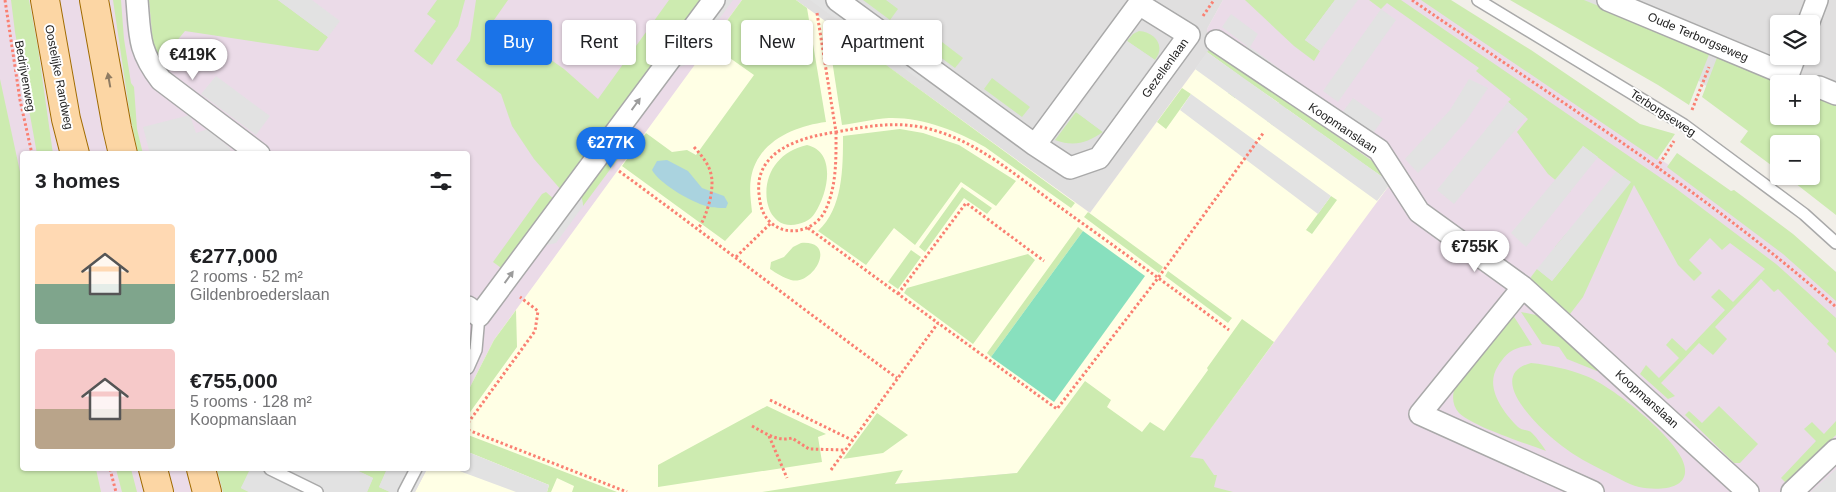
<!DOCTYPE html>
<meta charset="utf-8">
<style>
body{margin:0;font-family:Arial,sans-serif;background:#f6f6f6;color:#202124;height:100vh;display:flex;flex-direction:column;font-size:19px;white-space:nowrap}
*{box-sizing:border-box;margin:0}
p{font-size:16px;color:#757577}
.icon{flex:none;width:28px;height:28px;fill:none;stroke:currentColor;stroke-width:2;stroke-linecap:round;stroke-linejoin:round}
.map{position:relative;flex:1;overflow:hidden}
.details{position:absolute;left:20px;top:151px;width:450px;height:320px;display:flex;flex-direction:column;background:#fff;border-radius:5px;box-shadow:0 1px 4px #0004}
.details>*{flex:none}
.guide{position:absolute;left:485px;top:20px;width:475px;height:45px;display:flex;gap:10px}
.fabs{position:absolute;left:1770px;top:15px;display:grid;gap:10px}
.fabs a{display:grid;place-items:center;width:50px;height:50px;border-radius:5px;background:#fff;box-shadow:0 1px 4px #0004;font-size:25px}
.price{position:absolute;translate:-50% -42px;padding:0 11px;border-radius:18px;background:#fff;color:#222;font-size:16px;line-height:32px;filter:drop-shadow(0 1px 2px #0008)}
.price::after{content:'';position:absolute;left:50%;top:30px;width:15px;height:11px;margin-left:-8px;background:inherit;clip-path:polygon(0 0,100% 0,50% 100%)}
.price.active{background:#1a73e8;color:#fff}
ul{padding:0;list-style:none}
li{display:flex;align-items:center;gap:15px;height:125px;padding:0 15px}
li span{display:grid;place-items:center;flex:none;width:140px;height:100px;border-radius:5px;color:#555}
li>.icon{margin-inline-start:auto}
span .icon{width:60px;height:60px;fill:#fffc;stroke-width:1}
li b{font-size:21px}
h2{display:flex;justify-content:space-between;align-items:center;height:60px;padding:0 15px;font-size:21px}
.pill{padding:0 18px;border-radius:5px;background:#fff;box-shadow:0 1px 4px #0004;font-size:18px;line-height:45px}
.pill.active{background:#1a73e8;color:#fff}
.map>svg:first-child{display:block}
</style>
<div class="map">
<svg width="1836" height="492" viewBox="0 0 1836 492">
<rect width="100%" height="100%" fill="#f2efe9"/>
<path fill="#e0dfdf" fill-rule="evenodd" d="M796,0H1223L1207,29L1211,48L1090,213Z
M1528,0H1836V174L1811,144H1791L1683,70ZM1779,24H1811V56H1779ZM1779,84H1811V116H1779Z"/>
<path fill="#ebdbe8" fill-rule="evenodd" d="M0,0H796L1090,213L1210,49L1207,29L1223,0H1430L1799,255L1836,285V492H0ZM22,154H468V469H22Z"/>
<path fill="#ffffe5" d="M742,0H796L1090,213L1211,48L1391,183L1172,481L1019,473L894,484L842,492H415L427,469H468V391L494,340Z"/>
<path fill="#cdebb0" d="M11,0H29L38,48L53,154H37L15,32Z
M113,0H121L124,39L131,83L134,87L137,129L143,154H138L130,115Z
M149,0H278L328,37L318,51L185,31L160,61L153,44Z
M437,0H465L458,26L432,65L414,51L436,21L427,14Z
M476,0H508L494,20L564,69L598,99L669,0H703L562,191L534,159L512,126L501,94L456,60L470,41Z
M742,0H796L807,8L826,122C794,126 757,142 751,178C749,189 751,201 752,212L725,241L622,166L646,133L672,152L687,150L696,155L754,75L710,44Z
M863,0H886L898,9L890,20Z
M1245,0H1335L1305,40L1320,51L1314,61L1294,46Z
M1369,0H1401L1674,187L1776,264L1836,318V353L1827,344L1829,341L1778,289L1774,292L1761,279L1715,327L1727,339L1713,355L1699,343L1661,383L1675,396L1668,399L1640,374L1646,365L1659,378L1679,358L1666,345L1672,338L1686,351L1725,310L1711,297L1719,289L1733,302L1765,269L1730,243L1722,250L1710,238L1689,260L1702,273L1694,281L1678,265L1634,185L1583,297L1570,314L1532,283L1531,277L1537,269L1552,281L1569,260L1555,247L1565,235L1630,182L1583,146L1570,192L1548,174L1517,132L1528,119L1508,102L1511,99L1476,71L1479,68L1387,3L1381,9Z
M1421,0H1451L1531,50L1640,124L1675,134L1657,160Z
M1510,0H1584L1710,52L1689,105L1658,85Z
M826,21L1075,203L1071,208L985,147C958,131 921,117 889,118C873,119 857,123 842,125Z
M925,29L963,58L955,68L917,40Z
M1139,31C1155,32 1166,46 1155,60L1127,41L1133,34Z
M1211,48L1378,165L1391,183L1358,160L1345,177L1338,172L1350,154L1319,132L1306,149L1299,143L1311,126L1287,109L1274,126L1267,121L1279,103L1247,81L1235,98L1228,93L1240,76L1207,52Z
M1718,55L1785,84H1779V116H1811V95L1836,105V215L1786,176H1811V144H1779V171L1740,142L1748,131L1702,97Z
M992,78L1030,107L1022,117L984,89Z
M0,79L22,181V469H96L101,492H0Z
M1182,88L1191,94L1166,129L1157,122Z
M1076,112L1103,132C1087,143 1074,147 1055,140Z
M900,129L923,133L959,145L1016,181L996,206L961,182L915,245L894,228L866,265L818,231C843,208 843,168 843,136Z
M621,138L629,144L583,206L581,193Z
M807,145C837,152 828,193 815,213C809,224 788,229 778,221C771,215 769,210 767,201C763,174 779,151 807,145Z
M1677,153L1731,191L1734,190L1793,234L1836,272V301L1783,254L1667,167Z
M962,187L992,208L987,214L964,198L925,252L919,247Z
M546,192L555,200L504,270L493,262L542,194Z
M1331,196L1337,200L1312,234L1306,230Z
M1088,212L1163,267L1159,273L1084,217Z
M1078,227L1083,231L991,357L987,353Z
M801,243C839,240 813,286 791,280C784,278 776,273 770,269L771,262L784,257L793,247Z
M911,250L921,257L898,289L888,282Z
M1028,254L1035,260L973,344L904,293L907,288Z
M1168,271L1232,318L1228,323L1165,276Z
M516,310L517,347L468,415V391L494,340Z
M1511,312L1532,345C1513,348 1508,351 1498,366C1484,387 1503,412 1518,427C1522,431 1528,429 1532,433C1537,438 1542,445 1546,451C1525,443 1474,427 1459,413C1452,405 1452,396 1455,387Z
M1521,312L1536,315L1601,369L1597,371L1567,359L1559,347L1542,344Z
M1242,319L1274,342L1190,457L1203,459L1214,475H1217L1214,487L1233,492H762L903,470L895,484L1017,473L1085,381L1111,400L1107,407L1142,432L1150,422L1164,431L1208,370L1207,368Z
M1531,363C1550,365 1568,369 1586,376C1612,386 1671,434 1682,459C1696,490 1659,491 1639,487C1627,484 1615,476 1604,471C1590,464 1575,456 1562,446C1542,431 1482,376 1531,363Z
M767,406L826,434L818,437L822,462L658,487V465Z
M1719,406L1758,444L1740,463H1734L1685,415L1689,411L1702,423Z
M877,413L908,435L883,453L843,459Z
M1836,421V435L1786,483L1781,478L1816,441L1804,429L1812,422L1824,434Z
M468,435L617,492H572L574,486L557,478L551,492H547L549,485L468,452Z
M116,469H131L137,492H122Z
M217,469H244L250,471L241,488L249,492H223Z
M354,469H387L379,487L390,492H367L373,478Z"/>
<path fill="#88e0be" d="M1083,231L1145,276L1054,402L991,357Z"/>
<path fill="#e2e2e2" d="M278,0H312L340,21L328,37Z
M722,0H733L686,65L671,69Z
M810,0H823L932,79L921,81Z
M1335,0H1358L1320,51L1305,40Z
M1381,9L1396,20L1338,102L1323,91Z
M1231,14L1258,34L1250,47L1292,78L1287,84L1243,52L1247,46L1222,27Z
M1127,41L1155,60L1103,132L1076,112Z
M1207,52L1391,183L1377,201L1195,69Z
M216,76L270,116L256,135L201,94Z
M1469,79L1488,88L1466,121L1440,151L1418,173L1405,159L1450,110Z
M1191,94L1331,196L1318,214L1180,110Z
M1353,98L1383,119L1372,135L1342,113Z
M1508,102L1526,117L1454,204L1437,190Z
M190,115L196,133L208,129L230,148L231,154H150L143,127Z
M1583,146L1598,157L1526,247L1511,233Z
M1616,172L1631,182L1552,281L1537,269Z
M581,193L583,206L556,243L542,246Z
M468,452L549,485L547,492H516L454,469H468Z
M244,469H354L373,478L367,492H249L241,488L249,471Z
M387,469H427L415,492H390L379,487Z
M1836,469V492H1811Z"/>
<path fill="#aad3df" d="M667,160L688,171L702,188L724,196L728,203L726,208C718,208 711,208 703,205C688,200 659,183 652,170L657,161Z"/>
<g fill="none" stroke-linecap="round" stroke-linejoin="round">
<defs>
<path id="service" d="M1478,0L1684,125L1804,214L1836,243
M468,368L476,350L479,316
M270,469L317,492
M404,492L416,469"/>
<path id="minor" d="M137,0C140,36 138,50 161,80L259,154
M837,0L1035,145L1070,168L1099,158L1189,35L1139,4L1035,145
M1608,0L1788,75L1795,56
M1808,24L1817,0
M1216,41L1379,150L1419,212L1523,287L1748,492
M1819,87L1836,94
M1523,287L1420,414L1593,492
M468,307L479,316L714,0
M1792,492L1836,450"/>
<path id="primary" d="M45,0L66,119L75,154
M94,0L117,128L123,154
M153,469L159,492
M201,469L207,492"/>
</defs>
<use href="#service" stroke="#a9a9a9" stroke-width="14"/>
<use href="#minor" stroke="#a9a9a9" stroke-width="24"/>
<use href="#primary" stroke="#a06b00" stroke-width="30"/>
<path stroke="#fa8072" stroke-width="3" stroke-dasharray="2.5 2.5" stroke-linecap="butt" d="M5,0L20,100L32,154
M1412,0C1555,99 1705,191 1836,307
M817,13L836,132C869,126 900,120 933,130C977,142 1014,174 1050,200C1110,243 1170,286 1229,330
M1203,16L1214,0
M1692,110L1709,67
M836,132C836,158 837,186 825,211C815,231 787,238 770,222C762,214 760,205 759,194C754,150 802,137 836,132Z
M694,147C711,166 715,175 710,200C707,211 704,220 698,229
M1657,168L1674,141
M619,171C712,239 804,310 897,378
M808,228L938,323
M736,257L771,223
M898,294L966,203L1044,261
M770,400L852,440
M468,423L535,331L538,311L520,297
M752,426C765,433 777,442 792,438L809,449L845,450
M468,430L627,492
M769,436L787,478
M110,469L116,492
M831,470L938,323L1057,409L1158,278L1264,132"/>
<use href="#service" stroke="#fff" stroke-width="11"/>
<use href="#minor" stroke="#fff" stroke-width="21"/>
<use href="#primary" stroke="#fcd6a4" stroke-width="28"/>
</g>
<defs><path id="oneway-solid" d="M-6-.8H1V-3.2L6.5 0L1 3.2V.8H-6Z" transform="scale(1.25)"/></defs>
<use fill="#8f7c63" href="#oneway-solid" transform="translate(109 80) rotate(-100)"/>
<g fill="#9c9c9c">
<use href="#oneway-solid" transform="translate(636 104) rotate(-54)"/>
<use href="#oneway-solid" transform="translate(509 277) rotate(-54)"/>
</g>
<g text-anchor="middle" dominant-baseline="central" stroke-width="4" stroke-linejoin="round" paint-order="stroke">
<g font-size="12" fill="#222" stroke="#fff">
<text transform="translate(1698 37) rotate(23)">Oude Terborgseweg</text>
<text transform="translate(1165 68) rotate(-54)">Gezellenlaan</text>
<text transform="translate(25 76) rotate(80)">Bedrijvenweg</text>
<text transform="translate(59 77) rotate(79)">Oostelijke Randweg</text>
<text transform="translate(1663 113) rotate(33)">Terborgseweg</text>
<text transform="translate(1343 128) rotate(34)">Koopmanslaan</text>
<text transform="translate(1647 399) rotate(42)">Koopmanslaan</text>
</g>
</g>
</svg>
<div class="fabs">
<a><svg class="icon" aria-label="layers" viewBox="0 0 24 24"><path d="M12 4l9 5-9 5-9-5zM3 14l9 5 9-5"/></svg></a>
<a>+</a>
<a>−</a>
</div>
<b class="price" style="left:193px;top:81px">€419K</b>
<b class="price active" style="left:611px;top:169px">€277K</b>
<b class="price" style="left:1475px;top:273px">€755K</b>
<div class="guide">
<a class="pill active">Buy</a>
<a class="pill">Rent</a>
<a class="pill">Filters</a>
<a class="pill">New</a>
<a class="pill">Apartment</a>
</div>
<section class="details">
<h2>3 homes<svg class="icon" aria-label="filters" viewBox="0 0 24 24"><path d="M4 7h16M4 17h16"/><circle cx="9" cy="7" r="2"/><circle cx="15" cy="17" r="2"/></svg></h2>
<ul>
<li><span style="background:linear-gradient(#ffd9b3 60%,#7fa58c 0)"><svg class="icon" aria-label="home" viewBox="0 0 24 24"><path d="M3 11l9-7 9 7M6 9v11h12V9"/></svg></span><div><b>€277,000</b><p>2 rooms · 52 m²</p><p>Gildenbroederslaan</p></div></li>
<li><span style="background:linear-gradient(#f6c9c9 60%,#b9a48a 0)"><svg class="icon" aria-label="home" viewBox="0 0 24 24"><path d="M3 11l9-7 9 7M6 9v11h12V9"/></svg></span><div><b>€755,000</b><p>5 rooms · 128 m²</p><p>Koopmanslaan</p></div></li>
</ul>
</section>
</div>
